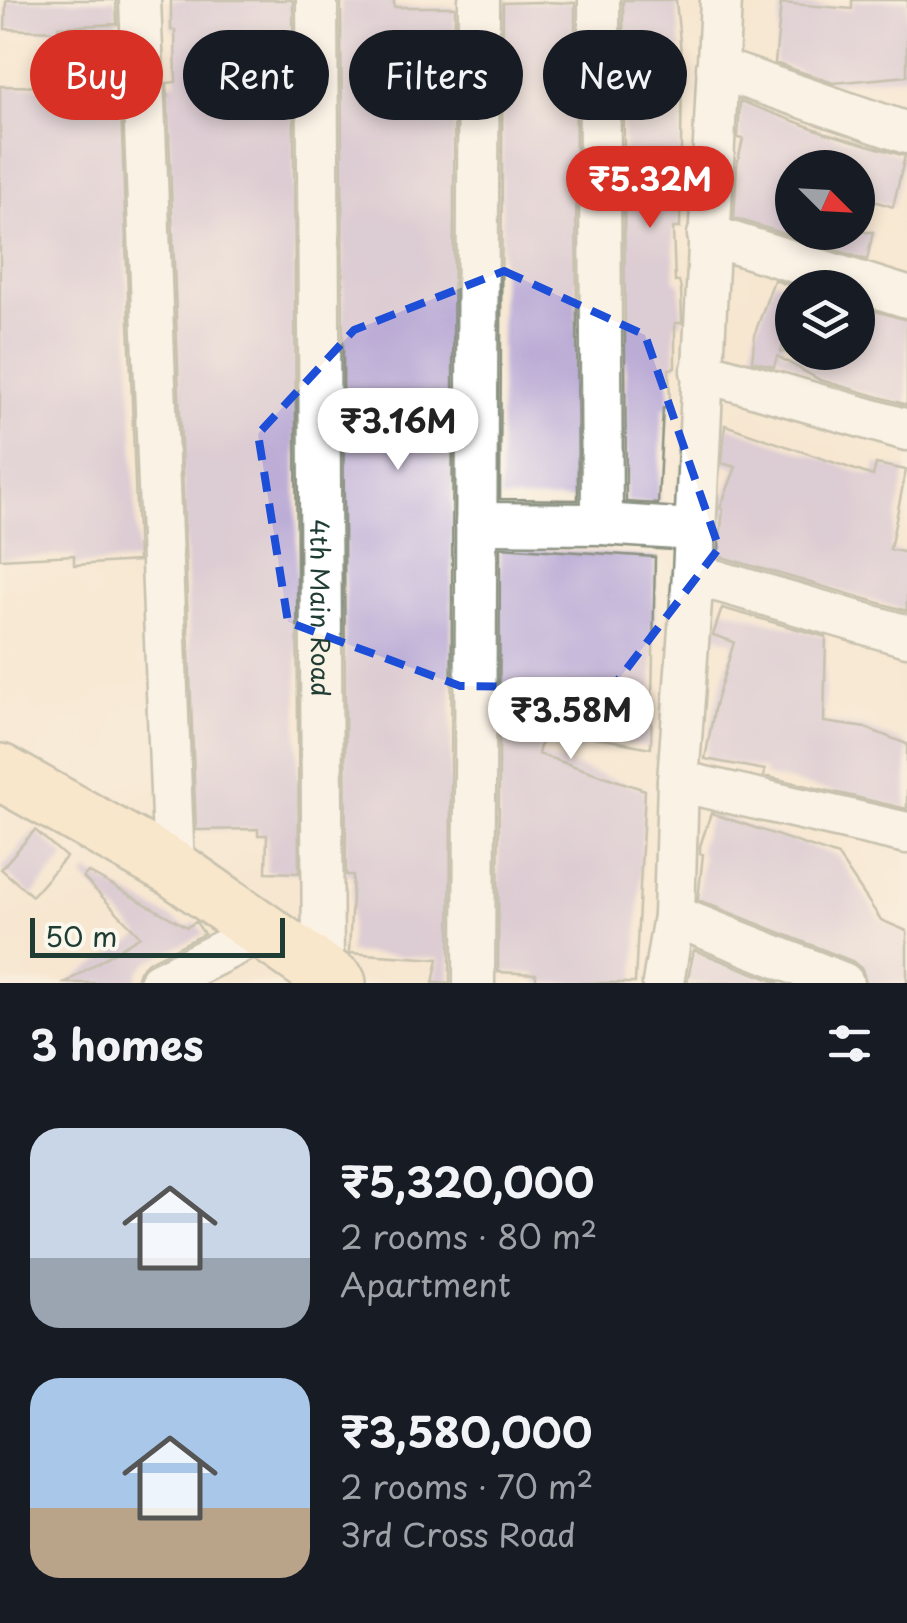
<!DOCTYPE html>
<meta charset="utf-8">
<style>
body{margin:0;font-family:"Playpen Sans",sans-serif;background:#20242c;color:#f1f3f6;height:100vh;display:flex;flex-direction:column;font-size:38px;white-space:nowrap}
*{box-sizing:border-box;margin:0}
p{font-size:32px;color:#9ea1a6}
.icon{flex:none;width:55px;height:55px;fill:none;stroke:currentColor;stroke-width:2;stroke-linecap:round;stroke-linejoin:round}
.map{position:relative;height:983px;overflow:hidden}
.panel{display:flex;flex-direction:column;background:#171b24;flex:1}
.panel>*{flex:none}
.hud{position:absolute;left:30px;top:30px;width:848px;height:90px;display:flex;gap:20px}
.needle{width:65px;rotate:114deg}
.controls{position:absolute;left:775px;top:150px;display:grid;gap:20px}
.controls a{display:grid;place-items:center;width:100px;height:100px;border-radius:50%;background:#171b24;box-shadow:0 5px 15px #0003;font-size:50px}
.scale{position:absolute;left:30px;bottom:25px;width:255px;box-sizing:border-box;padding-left:10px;border:5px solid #1f3d34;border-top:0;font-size:28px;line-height:35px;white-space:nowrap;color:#1f3d34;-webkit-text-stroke:8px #fbf7ec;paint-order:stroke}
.price{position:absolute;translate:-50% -85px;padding:0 22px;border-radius:35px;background:#fff;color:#222;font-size:32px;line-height:65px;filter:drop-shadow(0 2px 5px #0008)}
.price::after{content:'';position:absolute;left:50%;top:60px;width:30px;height:22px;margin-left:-15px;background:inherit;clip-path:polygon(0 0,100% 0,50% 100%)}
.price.on{background:#d93025;color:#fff}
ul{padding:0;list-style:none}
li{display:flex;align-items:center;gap:30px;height:250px;padding:0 30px}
li span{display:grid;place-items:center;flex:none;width:280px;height:200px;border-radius:30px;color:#555}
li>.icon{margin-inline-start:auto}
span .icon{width:120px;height:120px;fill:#fffc;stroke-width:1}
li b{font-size:42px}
h2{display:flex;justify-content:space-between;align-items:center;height:120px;padding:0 30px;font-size:42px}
.pill{padding:0 35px;border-radius:45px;background:#171b24;box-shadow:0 5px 15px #0003;font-size:35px;line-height:90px}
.pill.on{background:#d93025;color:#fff}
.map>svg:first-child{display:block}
</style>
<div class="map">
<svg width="907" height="983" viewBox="0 0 907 983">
<rect width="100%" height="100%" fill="#fbf7ec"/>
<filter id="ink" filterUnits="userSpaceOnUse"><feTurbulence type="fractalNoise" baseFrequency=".01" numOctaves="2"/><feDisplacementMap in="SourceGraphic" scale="20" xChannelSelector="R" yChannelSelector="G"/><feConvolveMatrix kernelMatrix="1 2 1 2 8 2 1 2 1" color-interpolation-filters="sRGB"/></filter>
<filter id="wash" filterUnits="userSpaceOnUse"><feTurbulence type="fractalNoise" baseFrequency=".0048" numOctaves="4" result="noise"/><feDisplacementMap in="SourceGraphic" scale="40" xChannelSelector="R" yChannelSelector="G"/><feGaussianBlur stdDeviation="2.25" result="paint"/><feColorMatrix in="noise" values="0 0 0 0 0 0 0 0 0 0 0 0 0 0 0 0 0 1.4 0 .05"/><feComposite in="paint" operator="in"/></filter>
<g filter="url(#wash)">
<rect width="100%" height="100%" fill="#f7e7d1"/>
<g id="blocks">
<path fill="#bbacd6" d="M6,0H116L117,24L58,27L57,31L5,29Z
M171,0H293L299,873L266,872L267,835H258V829L196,830L167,83L176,82L175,30H171Z
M341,0H394V7H455L450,983H433L438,959L349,953L353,875H346Z
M623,0H676L682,64L680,228H673L675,282L679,281L681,289L682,323H675V368L669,369L670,408H663L658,504L626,502Z
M852,0H907V76L833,83L775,63L781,3L852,9Z
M539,2L575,3L578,500L500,499L503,3Z
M120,83L138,561L74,565V555L0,559V86L72,87V84Z
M740,101L826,133L905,156L893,207L858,196V168H792V232H873L867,260L734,218L737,165L743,139L738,138Z
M774,280L797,288H792V320L781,352H858V306L907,320V405L820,380L777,356L774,367L752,361L755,333Z
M725,425L873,476L876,464L906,470L890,549L907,553V611L718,556L723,509L720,508L736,467L722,463Z
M500,547L655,557L651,748L545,728L538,754L645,790L635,983H536V974L498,972Z
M722,608L826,637L824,722L866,728L907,744V809L764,776L765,770L705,759L715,705L734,642L713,635Z
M711,813L838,856L881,920L907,931V983H866L862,969L852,961L698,900L703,854L700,853V846Z
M35,830L66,857L32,896L1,869Z
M88,872L187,927L196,922L204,934L148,962L139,971L135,983H65L140,936L83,877Z
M694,950L779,983H687Z"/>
</g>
</g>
<g filter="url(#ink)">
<use href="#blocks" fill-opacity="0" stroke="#8b9282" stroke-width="2.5"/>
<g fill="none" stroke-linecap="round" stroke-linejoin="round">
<defs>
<g id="street">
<path d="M140,0L174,869"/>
<path id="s1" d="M317,0L323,973"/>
<path d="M599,0L602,524L693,530"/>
<path d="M717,68L907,133"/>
<path d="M708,235L907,297"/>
<path d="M701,371L907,430"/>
<path d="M476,523L602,524"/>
<path d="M693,574L907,636"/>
<path d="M678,781L907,833"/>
<path d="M674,916L843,983"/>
<path d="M159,983L263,931"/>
<path d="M474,983L479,0"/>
<path d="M663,983L674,916L678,781L693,574L721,0"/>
</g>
<path id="secondary" d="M0,772L174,869L338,983"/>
</defs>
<use href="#street" stroke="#8b9282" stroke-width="45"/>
<use href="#secondary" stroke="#8b9282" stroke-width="60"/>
<use href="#street" stroke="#fff" stroke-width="40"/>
<use href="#secondary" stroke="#fbe6c4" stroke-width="55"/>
</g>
</g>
<path d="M0 0H907V983H0ZM504,271L645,335L719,548L612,688L460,686L288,622L258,434L354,330Z" fill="#f7e7d1" fill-opacity=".55" fill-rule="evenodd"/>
<path fill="none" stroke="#1d4ed8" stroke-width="8" stroke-dasharray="20 12" stroke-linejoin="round" d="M504,271L645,335L719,548L612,688L460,686L288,622L258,434L354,330Z"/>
<g text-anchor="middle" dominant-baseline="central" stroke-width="8" stroke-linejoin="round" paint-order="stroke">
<g font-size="25" fill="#1f3d34" stroke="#fbf7ec">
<text stroke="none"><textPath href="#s1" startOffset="608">4th Main Road</textPath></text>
</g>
</g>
</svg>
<div class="controls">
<a><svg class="needle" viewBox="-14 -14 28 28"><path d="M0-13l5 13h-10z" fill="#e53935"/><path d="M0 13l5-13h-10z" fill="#9ea1a6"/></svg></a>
<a><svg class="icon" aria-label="layers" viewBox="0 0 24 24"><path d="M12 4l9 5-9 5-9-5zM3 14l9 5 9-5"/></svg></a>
</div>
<div class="scale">50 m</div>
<b class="price on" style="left:650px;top:231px">₹5.32M</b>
<b class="price" style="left:398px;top:473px">₹3.16M</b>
<b class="price" style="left:571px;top:762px">₹3.58M</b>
<div class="hud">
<a class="pill on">Buy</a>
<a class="pill">Rent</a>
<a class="pill">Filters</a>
<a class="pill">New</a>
</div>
</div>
<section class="panel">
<h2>3 homes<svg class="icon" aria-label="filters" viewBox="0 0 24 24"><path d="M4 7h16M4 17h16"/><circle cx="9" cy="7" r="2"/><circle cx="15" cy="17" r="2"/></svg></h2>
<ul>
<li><span style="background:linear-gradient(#c9d6e8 65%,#9aa5b1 0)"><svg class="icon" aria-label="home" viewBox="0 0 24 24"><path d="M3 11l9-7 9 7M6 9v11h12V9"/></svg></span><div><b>₹5,320,000</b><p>2 rooms · 80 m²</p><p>Apartment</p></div></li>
<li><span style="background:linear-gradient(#a9c7e8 65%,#b9a48a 0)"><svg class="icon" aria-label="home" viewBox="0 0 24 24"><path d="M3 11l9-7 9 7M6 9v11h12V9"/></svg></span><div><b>₹3,580,000</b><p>2 rooms · 70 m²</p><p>3rd Cross Road</p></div></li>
</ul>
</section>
